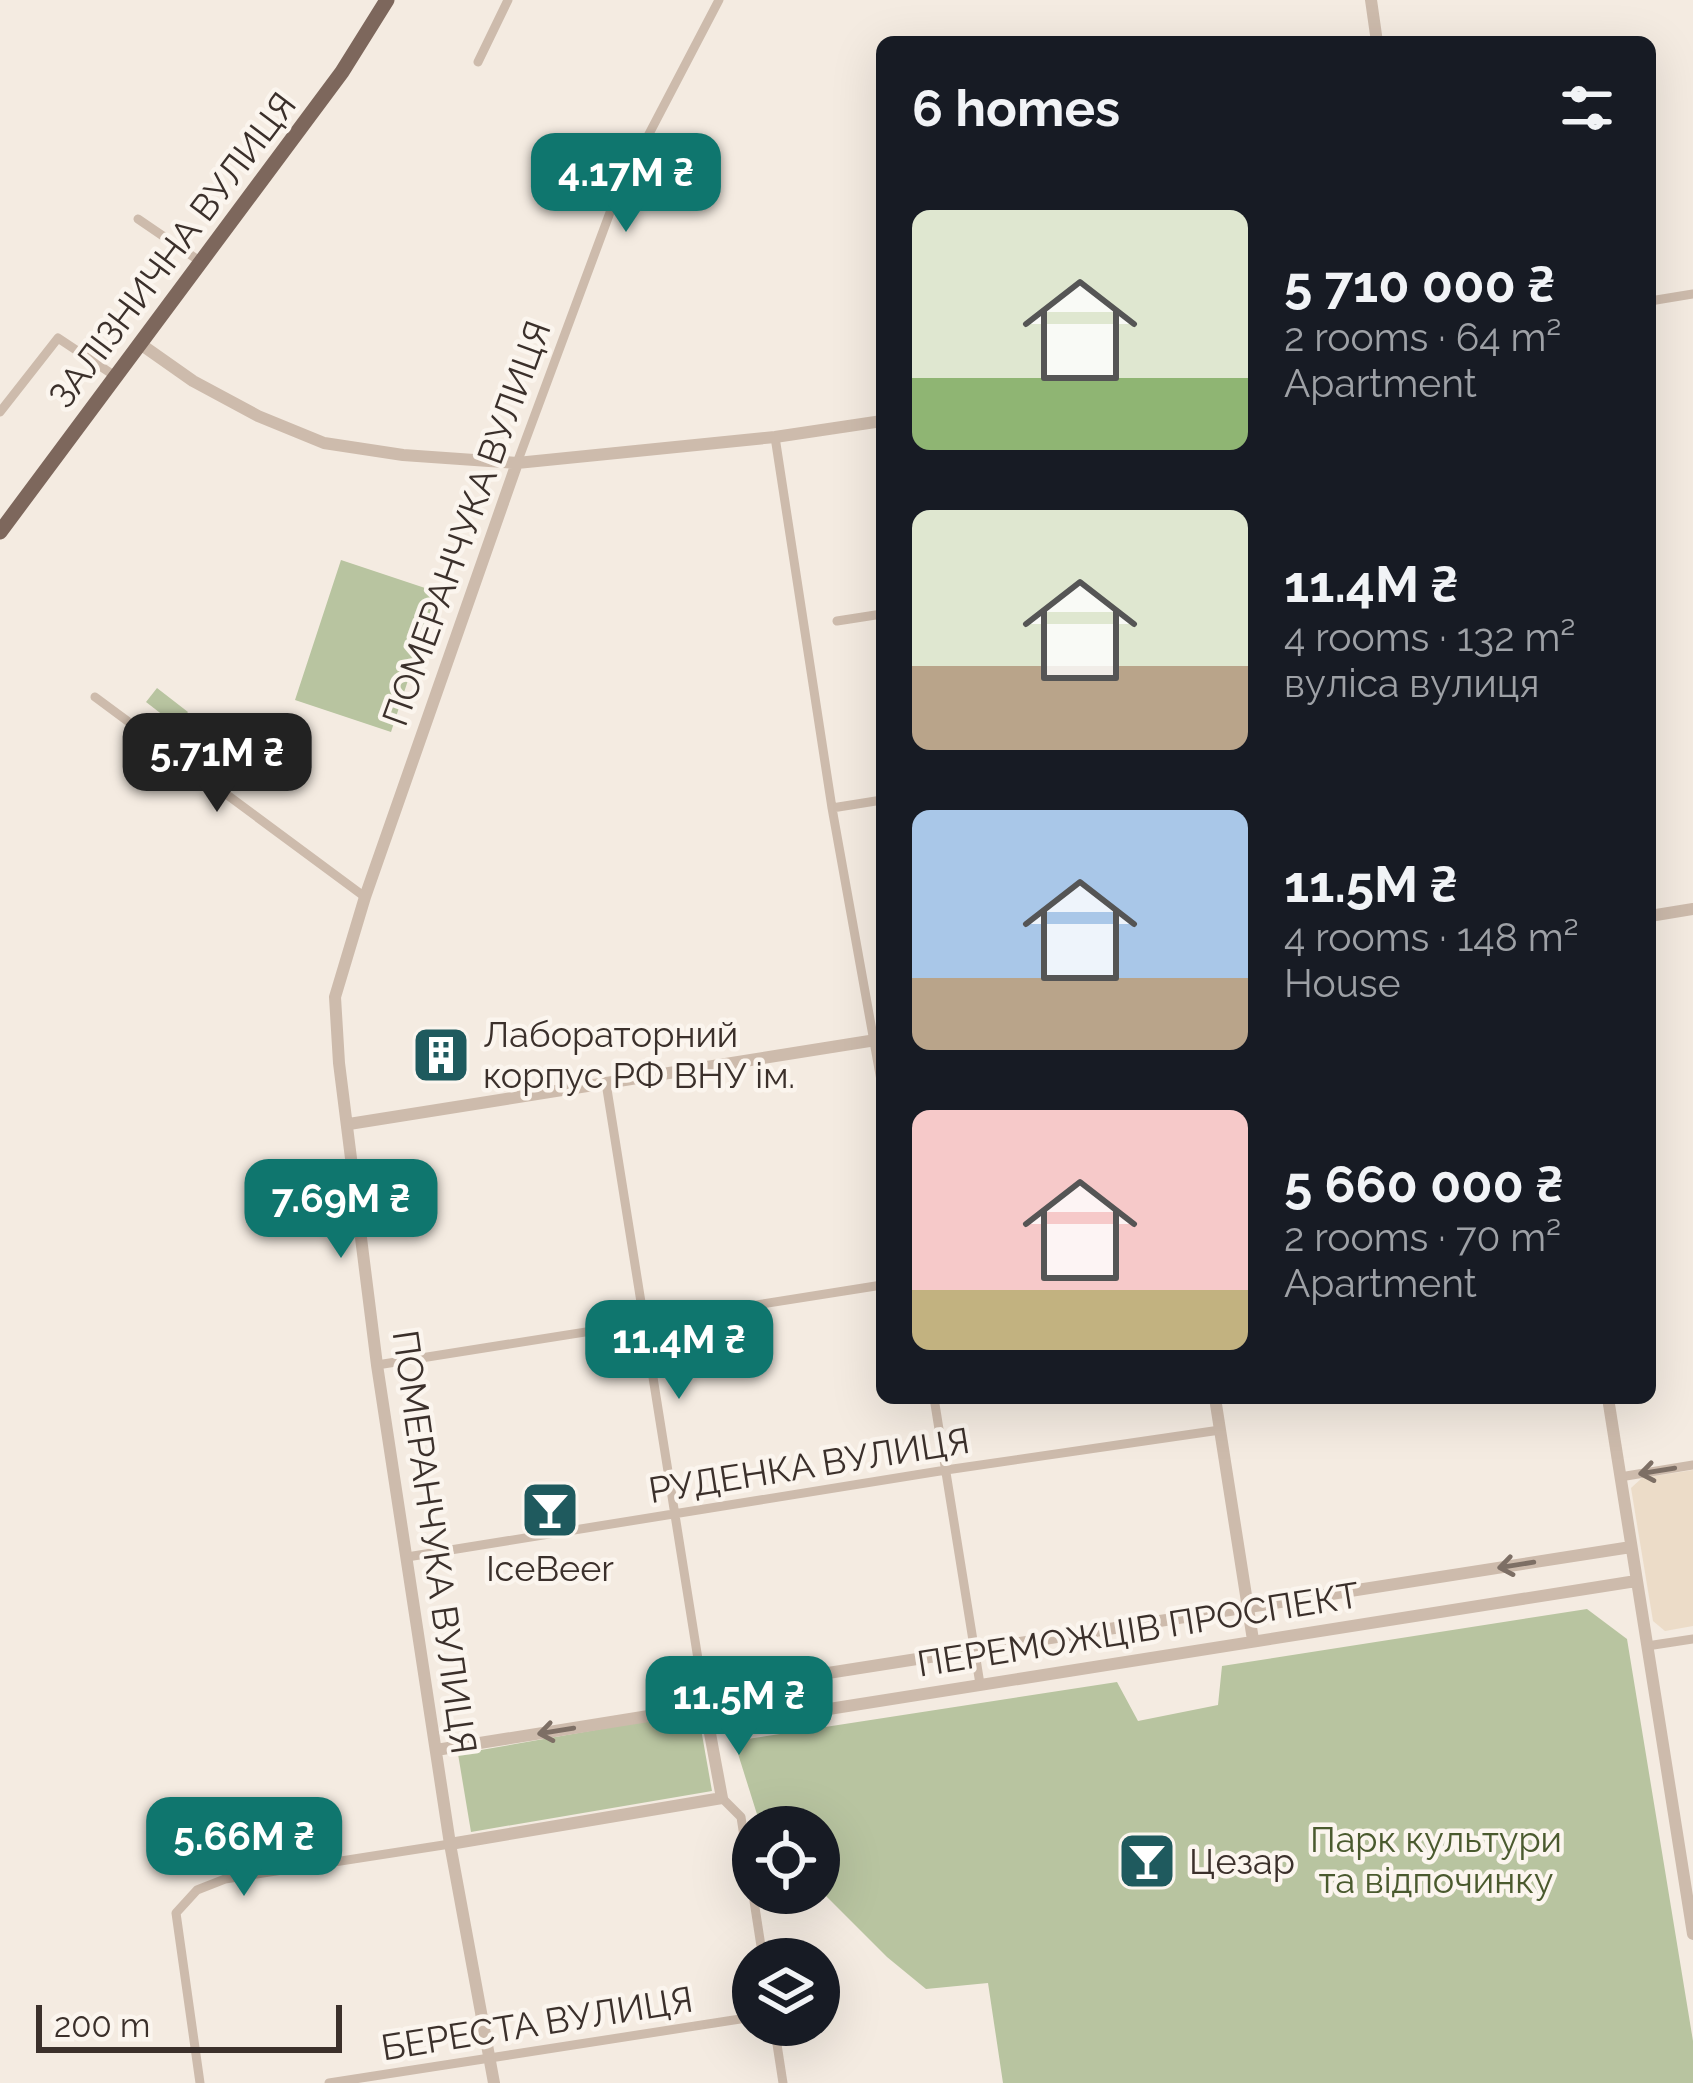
<!DOCTYPE html>
<meta charset="utf-8">
<style>
body{margin:0;font-family:Raleway,sans-serif;background:#20242c;color:#f1f3f6;height:100vh;display:flex;flex-direction:column;font-size:45px;white-space:nowrap}
*{box-sizing:border-box;margin:0}
p{font-size:39px;color:#9ea1a6}
.icon{flex:none;width:66px;height:66px;fill:none;stroke:currentColor;stroke-width:2;stroke-linecap:round;stroke-linejoin:round}
.map{position:relative;flex:1;overflow:hidden}
.side{position:absolute;left:876px;top:36px;width:780px;height:1368px;display:flex;flex-direction:column;background:#171b24;border-radius:18px;box-shadow:0 12px 48px #0002}
.side>*{flex:none}
.fabs{position:absolute;left:732px;top:1806px;display:grid;gap:24px}
.fabs a{display:grid;place-items:center;width:108px;height:108px;border-radius:50%;background:#171b24;box-shadow:0 12px 48px #0002;font-size:60px}
.scale{position:absolute;left:36px;bottom:30px;width:306px;box-sizing:border-box;padding-left:12px;border:6px solid #3b302b;border-top:0;font-size:33px;line-height:42px;white-space:nowrap;color:#3b302b;-webkit-text-stroke:9px #fbf5ee;paint-order:stroke}
.price{position:absolute;translate:-50% -102px;padding:0 27px;border-radius:24px;background:#0f766e;color:#fff;font-size:39px;line-height:78px;filter:drop-shadow(0 3px 6px #0008)}
.price::after{content:'';position:absolute;left:50%;top:72px;width:36px;height:27px;margin-left:-18px;background:inherit;clip-path:polygon(0 0,100% 0,50% 100%)}
.price.active{background:#222;color:#fff}
ul{padding:0;list-style:none}
li{display:flex;align-items:center;gap:36px;height:300px;padding:0 36px}
li span{display:grid;place-items:center;flex:none;width:336px;height:240px;border-radius:18px;color:#555}
li>.icon{margin-inline-start:auto}
span .icon{width:144px;height:144px;fill:#fffc;stroke-width:1}
li b{font-size:51px}
h2{display:flex;justify-content:space-between;align-items:center;height:144px;padding:0 36px;font-size:51px}
.map>svg:first-child{display:block}
</style>
<div class="map">
<svg width="1693" height="2083" viewBox="0 0 1693 2083">
<rect width="100%" height="100%" fill="#f4ebe1"/>
<path fill="#b8c4a0" d="M341,560L437,592L391,732L295,700Z
M157,688L188,712L177,726L146,702Z
M216,735L247,758L236,772L205,749Z
M1587,1609L1627,1639L1693,2041V2083H1003L988,1983L926,1989L887,1957L819,1889V1827H761L734,1741L1117,1682L1138,1721L1218,1705L1222,1666Z
M698,1712L712,1791L471,1832L458,1754Z"/>
<path fill="#ecdcc8" d="M1693,1470V1626L1665,1631L1653,1621L1631,1488L1642,1478Z"/>
<g fill="none" stroke-linecap="round" stroke-linejoin="round">
<path stroke="#cdbbac" stroke-width="9" d="M478,62L508,0
M138,219L201,262
M1650,301L1693,294
M0,412L58,338L115,376
M775,437L832,808L882,1086
M517,463L615,199L719,0
M837,621L882,614
M95,697L365,897
M832,808L882,800
M606,1083L709,1728
M377,1365L882,1285
M934,1398L980,1684
M1620,1477L1693,1465
M407,1557L946,1470L1220,1430
M1647,1646L1693,1639
M722,1798L741,1817L763,1959
M819,2007L828,2006
M774,2025L783,2083
M200,2083L176,1913L197,1890L225,1879L450,1844
M329,2083L753,2017"/>
<path stroke="#cdbbac" stroke-width="12" d="M1371,0L1377,42
M139,343L193,381L258,416L324,443L403,455L517,463L775,437L882,421
M1650,916L1693,909
M349,1124L882,1039
M1215,1398L1253,1640
M1608,1398L1693,1934
M436,1750L692,1709L713,1691L1631,1547
M450,1844L722,1798L709,1728L1636,1581
M494,2083L450,1844L377,1365L339,1063L335,997L365,897L517,463"/>
<path stroke="#7d675c" stroke-width="15" d="M0,532L342,72L387,0"/>
</g>
<defs><path id="oneway-shaft" d="M-6 0H5M1.5-3L5.5 0L1.5 3" fill="none" stroke-width="1.6" stroke-linecap="round" stroke-linejoin="round" transform="scale(3)"/></defs>
<g stroke="#7d6f65">
<use href="#oneway-shaft" transform="translate(1657 1471) rotate(171)"/>
<use href="#oneway-shaft" transform="translate(1516 1565) rotate(171)"/>
<use href="#oneway-shaft" transform="translate(556 1731) rotate(171)"/>
</g>
<defs>
<symbol id="building-square" viewBox="-11 -11 22 22"><rect x="-9" y="-9" width="18" height="18" rx="4" fill="#1f5a5e" stroke="#fbf5ee"/><path d="M-4-6H4V6H1V3H-1V6H-4ZM-2.5-4.3h1.7v1.8h-1.7ZM.8-4.3h1.7v1.8H.8ZM-2.5-1h1.7V.8h-1.7ZM.8-1h1.7V.8H.8Z" fill="#fff"/></symbol>
<symbol id="bar-square" viewBox="-11 -11 22 22"><rect x="-9" y="-9" width="18" height="18" rx="4" fill="#1f5a5e" stroke="#fbf5ee"/><path d="M-6-5H6L.8 .8V4.5H3.5V6h-7V4.5H-.8V.8Z" fill="#fff"/></symbol>
</defs>
<g fill-rule="evenodd">
<use href="#building-square" x="408" y="1022" width="66" height="66"/>
<use href="#bar-square" x="517" y="1477" width="66" height="66"/>
<use href="#bar-square" x="1114" y="1828" width="66" height="66"/>
</g>
<g text-anchor="middle" dominant-baseline="central" stroke-width="9" stroke-linejoin="round" paint-order="stroke">
<g font-size="36" fill="#3b302b" stroke="#fbf5ee">
<text transform="translate(172 250) rotate(-53)">ЗАЛІЗНИЧНА ВУЛИЦЯ</text>
<text transform="translate(466 523) rotate(-70)">ПОМЕРАНЧУКА ВУЛИЦЯ</text>
<text transform="translate(809 1465) rotate(-9)">РУДЕНКА ВУЛИЦЯ</text>
<text transform="translate(435 1542) rotate(82)">ПОМЕРАНЧУКА ВУЛИЦЯ</text>
<text transform="translate(1138 1629) rotate(-9)">ПЕРЕМОЖЦІВ ПРОСПЕКТ</text>
<text transform="translate(537 2023) rotate(-9)">БЕРЕСТА ВУЛИЦЯ</text>
</g>
<g font-size="36" fill="#3b302b" stroke="#fbf5ee" text-anchor="start">
<text x="483" y="1034">Лабораторний<tspan x="483" dy="41">корпус РФ ВНУ ім.</tspan></text>
<text x="550" y="1568" text-anchor="middle">IceBeer</text>
<text x="1189" y="1861">Цезар</text>
</g>
<g font-size="36" fill="#4a5a2e" stroke="#fbf5ee">
<text x="1436" y="1839">Парк культури<tspan x="1436" dy="41">та відпочинку</tspan></text>
</g>
</g>
</svg>
<div class="fabs">
<a><svg class="icon" aria-label="locate" viewBox="0 0 24 24"><circle cx="12" cy="12" r="6"/><path d="M12 2v4M12 18v4M2 12h4M18 12h4"/></svg></a>
<a><svg class="icon" aria-label="layers" viewBox="0 0 24 24"><path d="M12 4l9 5-9 5-9-5zM3 14l9 5 9-5"/></svg></a>
</div>
<div class="scale">200 m</div>
<b class="price" style="left:626px;top:235px">4.17M ₴</b>
<b class="price active" style="left:217px;top:815px">5.71M ₴</b>
<b class="price" style="left:341px;top:1261px">7.69M ₴</b>
<b class="price" style="left:679px;top:1402px">11.4M ₴</b>
<b class="price" style="left:739px;top:1758px">11.5M ₴</b>
<b class="price" style="left:244px;top:1899px">5.66M ₴</b>
<section class="side">
<h2>6 homes<svg class="icon" aria-label="filters" viewBox="0 0 24 24"><path d="M4 7h16M4 17h16"/><circle cx="9" cy="7" r="2"/><circle cx="15" cy="17" r="2"/></svg></h2>
<ul>
<li><span style="background:linear-gradient(#dfe7d0 70%,#8fb573 0)"><svg class="icon" aria-label="home" viewBox="0 0 24 24"><path d="M3 11l9-7 9 7M6 9v11h12V9"/></svg></span><div><b>5 710 000 ₴</b><p>2 rooms · 64 m²</p><p>Apartment</p></div></li>
<li><span style="background:linear-gradient(#dfe7d0 65%,#b9a48a 0)"><svg class="icon" aria-label="home" viewBox="0 0 24 24"><path d="M3 11l9-7 9 7M6 9v11h12V9"/></svg></span><div><b>11.4M ₴</b><p>4 rooms · 132 m²</p><p>вуліса вулиця</p></div></li>
<li><span style="background:linear-gradient(#a9c7e8 70%,#b9a48a 0)"><svg class="icon" aria-label="home" viewBox="0 0 24 24"><path d="M3 11l9-7 9 7M6 9v11h12V9"/></svg></span><div><b>11.5M ₴</b><p>4 rooms · 148 m²</p><p>House</p></div></li>
<li><span style="background:linear-gradient(#f6c9c9 75%,#c2b280 0)"><svg class="icon" aria-label="home" viewBox="0 0 24 24"><path d="M3 11l9-7 9 7M6 9v11h12V9"/></svg></span><div><b>5 660 000 ₴</b><p>2 rooms · 70 m²</p><p>Apartment</p></div></li>
</ul>
</section>
</div>
